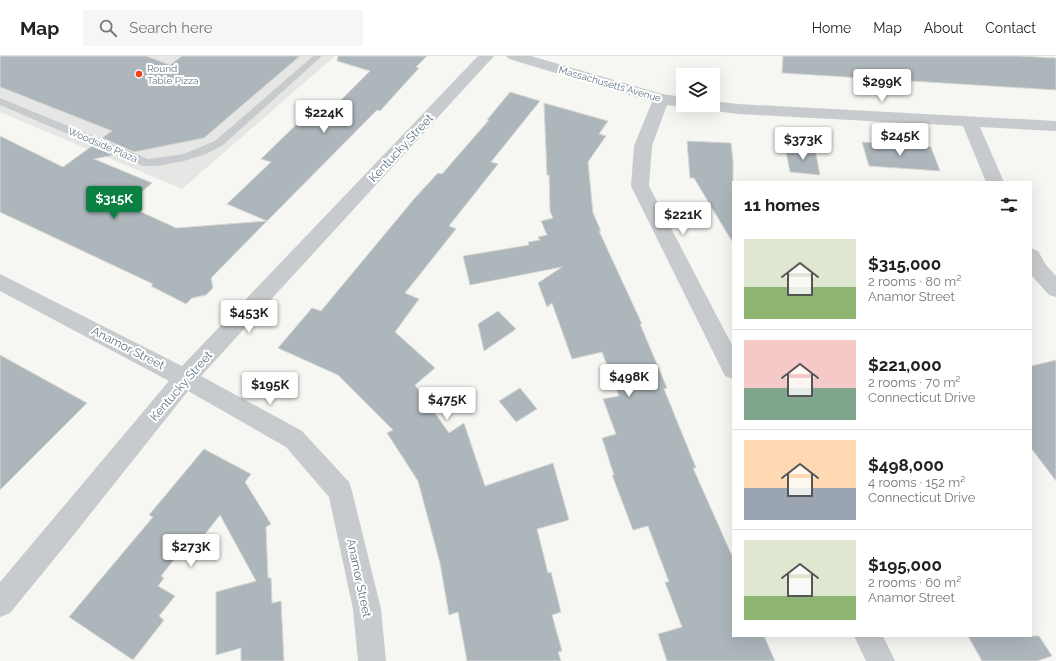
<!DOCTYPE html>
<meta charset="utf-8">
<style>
body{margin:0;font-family:Raleway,sans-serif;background:#f6f6f6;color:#222;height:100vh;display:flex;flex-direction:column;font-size:15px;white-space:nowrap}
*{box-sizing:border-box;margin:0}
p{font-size:13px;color:#767676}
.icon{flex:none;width:22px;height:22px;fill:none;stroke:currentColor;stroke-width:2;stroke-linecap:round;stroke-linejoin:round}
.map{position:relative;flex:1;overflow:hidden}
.details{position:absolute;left:732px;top:125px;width:300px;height:456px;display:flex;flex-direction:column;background:#fff;border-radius:0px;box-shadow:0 4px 16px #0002}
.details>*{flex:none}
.tools{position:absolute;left:676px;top:12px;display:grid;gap:8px}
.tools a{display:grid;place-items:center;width:44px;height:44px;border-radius:0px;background:#fff;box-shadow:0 4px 16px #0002;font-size:20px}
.price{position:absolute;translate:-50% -34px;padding:0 9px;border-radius:4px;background:#fff;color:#222;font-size:13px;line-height:26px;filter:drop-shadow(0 1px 2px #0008)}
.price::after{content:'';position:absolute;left:50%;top:24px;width:12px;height:9px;margin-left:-6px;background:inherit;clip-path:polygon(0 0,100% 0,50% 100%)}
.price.on{background:#0b8043;color:#fff}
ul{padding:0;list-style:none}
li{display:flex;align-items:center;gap:12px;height:100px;padding:0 12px}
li+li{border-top:1px solid #e0e0e0}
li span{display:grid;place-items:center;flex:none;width:112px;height:80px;border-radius:0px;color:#555}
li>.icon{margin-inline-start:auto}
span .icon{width:48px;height:48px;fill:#fffc;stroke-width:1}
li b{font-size:17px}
h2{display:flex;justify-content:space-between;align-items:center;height:48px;padding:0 12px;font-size:17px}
header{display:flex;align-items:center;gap:24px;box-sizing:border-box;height:56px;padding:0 20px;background:#fff;border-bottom:1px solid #e0e0e0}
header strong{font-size:19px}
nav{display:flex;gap:22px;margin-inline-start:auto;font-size:14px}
.search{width:280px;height:36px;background:#f6f6f6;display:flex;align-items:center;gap:10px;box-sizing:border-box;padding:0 14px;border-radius:0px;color:#767676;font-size:15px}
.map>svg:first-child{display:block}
</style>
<header>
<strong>Map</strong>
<div class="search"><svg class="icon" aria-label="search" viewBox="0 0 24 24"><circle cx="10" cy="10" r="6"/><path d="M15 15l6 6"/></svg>Search here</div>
<nav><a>Home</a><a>Map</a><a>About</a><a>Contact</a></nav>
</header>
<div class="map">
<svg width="1056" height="605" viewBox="0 0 1056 605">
<rect width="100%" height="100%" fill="#f6f6f2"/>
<path fill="#e6e7e5" d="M0,0H335L182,133L0,56Z"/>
<path fill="#adb6bb" stroke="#d7d7d4" d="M0,0H146L170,9L182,0H300L204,82L134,96L102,82L112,75L0,31Z
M338,0H427L416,11L419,12L380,55L377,54L267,165L227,148L271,106L261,103L305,60L311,62L327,47L335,50L370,15L337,5Z
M783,0H1017L1056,2V34L782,17Z
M510,36L540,45L491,106L498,108L449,170L456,173L405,237L419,243L395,276L435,312L415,329L449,377L464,367L485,430L553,407L569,464L537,473L548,517L551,516L561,556L552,559L562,595L558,596L561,605H467L458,556L449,559L440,507L418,425L387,377L393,374L338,319L278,292L312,252L321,255L414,143L438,117L442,118L489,64H487Z
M544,47L608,65L599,78L606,80L588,106L593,157L601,175H599L642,268H640L667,332L664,333L696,412H693L733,502V580H764L775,605H667L658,578L682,571L665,526H669L648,470L633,474L612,419H614L602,382L616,378L603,343L619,340L602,296L572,303L552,247L547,251L538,227L562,211L470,229L463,200L529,189L528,186L540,184L538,181L547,179L541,165L553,162L550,155L549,119H547Z
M0,80L63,111L92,90L114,99L94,103L152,127L126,149L176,172L267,165L211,222L213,232L206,239L192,242L186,248L151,230L153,228L0,156Z
M687,85L731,87L733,105V187L694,122H690Z
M862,86L931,91L940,115L869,110Z
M785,91L815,93L820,119L790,116Z
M498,255L516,273L484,295L478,268Z
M0,299L87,347L0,434Z
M1056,304V425L1031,392V310Z
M520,332L537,353L516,366L499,345Z
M204,393L251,418L245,426L271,468L266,471L268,522H271L272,547L281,545L284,605H241V592L216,599V536L256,525L220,459L198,487L190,483L161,520L164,522L158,530L175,540L159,560L164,564L133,604L69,561L153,461L149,459Z
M968,580H1039L1052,600L1037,605H982Z"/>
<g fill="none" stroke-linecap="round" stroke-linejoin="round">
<path fill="#c8cbce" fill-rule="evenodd" d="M313,0H322L223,89L206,98L184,105L157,110H143L0,49V42L148,103L184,98L215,85Z"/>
<path fill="#c8cbce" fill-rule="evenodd" d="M478,0H494L201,320L302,375L349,426L352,435L381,553L386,605H358L353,553L329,441L286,391L188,335L68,486L10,557L0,561V526L169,325L0,235V218L182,310Z
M506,0H531L662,38L683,41V49H689L683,51L667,49L652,90L649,130L733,291V323L725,320L631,130L634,90L652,46L509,3Z
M713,45L738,48L1056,65V75L980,71L1004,126H986L963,70L738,58L700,53L698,49H713Z
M1031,192L1038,195L1046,209L1056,220V241L1049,239L1031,219Z
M854,580H883L895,605H866Z"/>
</g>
<circle fill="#f44113" stroke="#fff" stroke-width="1.5" cx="139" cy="18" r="4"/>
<g text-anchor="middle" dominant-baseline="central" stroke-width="4" stroke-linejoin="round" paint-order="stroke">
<g font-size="10" fill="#627786" stroke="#fff" text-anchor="start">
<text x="147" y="12">Round<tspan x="147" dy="12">Table Pizza</tspan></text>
</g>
<g font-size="10" fill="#627786" stroke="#fff">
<text transform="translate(610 28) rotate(16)">Massachusetts Avenue</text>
<text transform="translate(103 89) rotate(23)">Woodside Plaza</text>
</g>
<g font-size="12" fill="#627786" stroke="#fff">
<text transform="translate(401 92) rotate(-47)">Kentucky Street</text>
<text transform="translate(128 292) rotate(27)">Anamor Street</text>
<text transform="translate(181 330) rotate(-49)">Kentucky Street</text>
<text transform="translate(359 522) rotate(78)">Anamor Street</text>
</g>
</g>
</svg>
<div class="tools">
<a><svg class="icon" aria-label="layers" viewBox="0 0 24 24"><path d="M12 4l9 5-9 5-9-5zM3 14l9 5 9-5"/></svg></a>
</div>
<b class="price" style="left:882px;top:47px">$299K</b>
<b class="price" style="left:324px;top:78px">$224K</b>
<b class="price" style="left:900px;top:101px">$245K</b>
<b class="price" style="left:803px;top:105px">$373K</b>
<b class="price on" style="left:114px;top:164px">$315K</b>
<b class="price" style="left:683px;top:180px">$221K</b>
<b class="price" style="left:249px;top:278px">$453K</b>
<b class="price" style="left:629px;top:342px">$498K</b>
<b class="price" style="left:270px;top:350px">$195K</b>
<b class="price" style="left:447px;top:365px">$475K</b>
<b class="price" style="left:191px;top:512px">$273K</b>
<section class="details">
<h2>11 homes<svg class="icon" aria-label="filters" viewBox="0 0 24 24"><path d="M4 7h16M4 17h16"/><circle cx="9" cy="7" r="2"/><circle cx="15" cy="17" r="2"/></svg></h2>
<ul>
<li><span style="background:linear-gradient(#dfe7d0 60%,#8fb573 0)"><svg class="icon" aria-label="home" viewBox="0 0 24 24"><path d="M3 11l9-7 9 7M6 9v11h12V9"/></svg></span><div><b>$315,000</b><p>2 rooms · 80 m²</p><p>Anamor Street</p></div></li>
<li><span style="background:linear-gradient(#f6c9c9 60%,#7fa58c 0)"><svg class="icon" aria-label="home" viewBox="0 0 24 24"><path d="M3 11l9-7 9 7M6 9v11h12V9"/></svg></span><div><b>$221,000</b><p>2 rooms · 70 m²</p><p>Connecticut Drive</p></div></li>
<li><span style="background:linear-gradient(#ffd9b3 60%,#9aa5b1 0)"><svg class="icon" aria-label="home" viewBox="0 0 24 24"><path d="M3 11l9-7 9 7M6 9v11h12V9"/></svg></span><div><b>$498,000</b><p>4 rooms · 152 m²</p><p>Connecticut Drive</p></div></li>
<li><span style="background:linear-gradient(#dfe7d0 70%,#8fb573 0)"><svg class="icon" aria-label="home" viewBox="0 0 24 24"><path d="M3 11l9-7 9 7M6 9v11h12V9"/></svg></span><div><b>$195,000</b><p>2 rooms · 60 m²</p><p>Anamor Street</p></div></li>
</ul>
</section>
</div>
